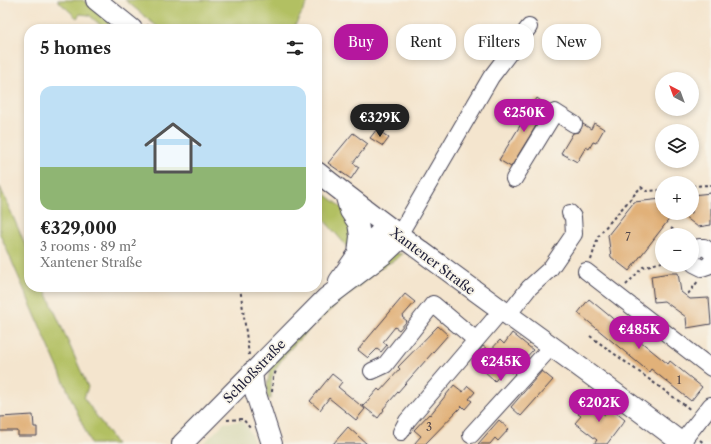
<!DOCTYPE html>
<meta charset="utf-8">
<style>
body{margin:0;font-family:"Libre Caslon Text",serif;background:#f2f2f2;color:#222;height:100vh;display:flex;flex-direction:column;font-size:15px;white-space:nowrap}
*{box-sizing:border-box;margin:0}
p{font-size:13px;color:#767676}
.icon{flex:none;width:22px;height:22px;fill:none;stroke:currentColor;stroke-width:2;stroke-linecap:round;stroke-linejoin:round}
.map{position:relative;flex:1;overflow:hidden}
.details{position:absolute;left:24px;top:24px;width:298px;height:268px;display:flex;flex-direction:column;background:#fff;border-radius:16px;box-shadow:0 2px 6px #0003}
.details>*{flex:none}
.banner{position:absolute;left:334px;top:24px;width:317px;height:36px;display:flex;gap:8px}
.needle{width:26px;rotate:319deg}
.buttons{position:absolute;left:655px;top:72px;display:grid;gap:8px}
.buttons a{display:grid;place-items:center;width:44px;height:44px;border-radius:50%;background:#fff;box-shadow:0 2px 6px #0003;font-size:20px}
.price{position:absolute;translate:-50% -34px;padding:0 9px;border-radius:14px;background:#b5179e;color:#fff;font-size:13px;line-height:26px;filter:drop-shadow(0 1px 2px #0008)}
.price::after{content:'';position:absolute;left:50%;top:24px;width:12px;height:9px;margin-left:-6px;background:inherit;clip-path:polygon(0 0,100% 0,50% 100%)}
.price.current{background:#222;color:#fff}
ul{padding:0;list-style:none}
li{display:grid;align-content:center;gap:8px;height:212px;padding:0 16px}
li span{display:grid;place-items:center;height:124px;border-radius:12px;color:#555}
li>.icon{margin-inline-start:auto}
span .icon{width:72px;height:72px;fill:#fffc;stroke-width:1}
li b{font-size:17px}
h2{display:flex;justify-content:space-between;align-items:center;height:48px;padding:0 16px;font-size:17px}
.pill{padding:0 14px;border-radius:16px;background:#fff;box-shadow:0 2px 6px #0003;font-size:14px;line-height:36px}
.pill.current{background:#b5179e;color:#fff}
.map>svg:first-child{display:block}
</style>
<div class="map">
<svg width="711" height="444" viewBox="0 0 711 444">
<rect width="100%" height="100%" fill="#f7f3e8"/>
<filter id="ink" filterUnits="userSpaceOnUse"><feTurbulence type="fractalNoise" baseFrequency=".025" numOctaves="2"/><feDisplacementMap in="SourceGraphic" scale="8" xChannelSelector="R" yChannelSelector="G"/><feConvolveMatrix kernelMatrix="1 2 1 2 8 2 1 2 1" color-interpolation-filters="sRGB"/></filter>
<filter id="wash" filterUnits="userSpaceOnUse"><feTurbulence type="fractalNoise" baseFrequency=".012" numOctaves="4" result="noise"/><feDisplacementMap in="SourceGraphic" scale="16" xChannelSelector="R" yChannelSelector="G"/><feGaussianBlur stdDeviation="0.9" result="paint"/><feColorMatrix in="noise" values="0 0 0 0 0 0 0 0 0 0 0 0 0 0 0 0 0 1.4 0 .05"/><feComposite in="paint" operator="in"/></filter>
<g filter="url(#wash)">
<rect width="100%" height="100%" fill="#f4e5ce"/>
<path fill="#ddddbc" d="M242,421L248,428L255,444H203L224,423Z"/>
<path fill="#b2c062" stroke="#6a714e" d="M57,0H83L119,29H105L89,15L80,14L77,18Z
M125,0H309L293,29H160Z
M0,187L29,253V287H44L88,387L84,398L116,444H91L0,234Z
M317,188L338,204L349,215L351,251L317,212Z
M395,253L402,254C399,259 384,265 379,269C352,292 282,346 272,377C271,384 271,392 271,399L267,398V386L270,370L280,355L310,323Z"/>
<g id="blocks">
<path fill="#e1b179" d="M537,98L548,106L511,167L499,160Z
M594,123L604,129L596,143L593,142L589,149L586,147L577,162L561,153L573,133L579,132L583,124L591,129Z
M377,129L389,138L383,146L370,138Z
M353,133L368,144L353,163L359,167L351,179L328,163Z
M711,193V225L698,227L680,213H692V195Z
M662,199V213H674L629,271L611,257L608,235L634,202Z
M670,273H678L681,292L690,299L709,298L711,324L687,328L686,317L664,301L654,302L651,276Z
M405,294L415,302L402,317L407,321L399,330L395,327L383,342L387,345L381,352L377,349L368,358L358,350Z
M589,299L668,364L670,361L702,387L691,401L651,369L649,372L578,313Z
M438,326L448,335L383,409L384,410L378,418L363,406L378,389L380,391L400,369L398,367Z
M512,333L533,350L512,373L506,368L495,381L482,369L483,368L475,361L476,360L474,358L483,346L490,351L500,340L504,344Z
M542,371L553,380L521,416L511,407Z
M332,374L342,382L338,387L365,409L356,420L329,398L320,410L310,401Z
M454,385L463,392L468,386L475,392L469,399L472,401L465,409L462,406L425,444H414L421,436L414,430L429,414L430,415Z
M587,402L605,415L610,408L625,420L607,444H594L597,440L575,423L581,416L578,414Z
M33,415L34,427H37V436H18V431H0V417Z
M499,420L509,429L498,441L495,438L490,444H478Z
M348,427L367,444H333Z"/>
</g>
</g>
<g filter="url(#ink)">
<use href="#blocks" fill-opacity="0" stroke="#423f51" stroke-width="1"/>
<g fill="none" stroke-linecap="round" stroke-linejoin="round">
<defs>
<path id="minor" d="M514,179L555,112L574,124
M399,235L491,77L529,27
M692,255L699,247H704L711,252
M692,260L694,264L702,268L708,266L711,262
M586,271L711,368
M507,316L529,288L550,269L574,234L573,217L570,213
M372,371L385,365L433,304L476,340
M401,432L407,421L501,311
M471,435L551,347
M681,443L711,405"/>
<path id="major" d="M96,0L132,29
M317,172C436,266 562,351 683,444
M345,194L350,211L358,223L360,236L358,254
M339,281L358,254L387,226
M252,372L254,388L272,444
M182,444L326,298L384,254L402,237"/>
</defs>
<use href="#minor" stroke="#423f51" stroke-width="18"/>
<use href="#major" stroke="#423f51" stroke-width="22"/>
<path stroke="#423f51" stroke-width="2" stroke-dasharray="3 3" stroke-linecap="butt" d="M147,25L152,29
M692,186L711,185
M671,228L680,235
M591,260L598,237L603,230L641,187L646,191L662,190
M626,285L643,267L662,262
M240,287L249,355
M688,294L699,280
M590,336L691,410
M272,392L273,378L276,371
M227,420L243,419L250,428
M700,440L705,444"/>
<use href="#minor" stroke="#fff" stroke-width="16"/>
<use href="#major" stroke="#fff" stroke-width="20"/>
</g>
</g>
<g text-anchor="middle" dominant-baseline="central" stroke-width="3.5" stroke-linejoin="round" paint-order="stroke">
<g font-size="11" fill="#52464a">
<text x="628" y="237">7</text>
<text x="679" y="380">1</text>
<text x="429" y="427">3</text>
</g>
<g font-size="13" fill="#22223b" stroke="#f7f3e8">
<text transform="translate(433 261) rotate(37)">Xantener Straße</text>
<text transform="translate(254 371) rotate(-46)">Schloßstraße</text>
</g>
</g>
</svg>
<div class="buttons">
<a><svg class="needle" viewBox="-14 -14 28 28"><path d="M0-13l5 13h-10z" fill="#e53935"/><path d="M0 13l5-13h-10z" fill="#767676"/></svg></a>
<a><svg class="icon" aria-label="layers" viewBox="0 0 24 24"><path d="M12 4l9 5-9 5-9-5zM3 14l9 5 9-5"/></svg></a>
<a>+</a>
<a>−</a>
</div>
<b class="price" style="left:524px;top:133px">€250K</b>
<b class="price current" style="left:380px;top:138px">€329K</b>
<b class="price" style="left:639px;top:350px">€485K</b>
<b class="price" style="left:501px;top:382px">€245K</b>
<b class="price" style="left:599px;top:423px">€202K</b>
<div class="banner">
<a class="pill current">Buy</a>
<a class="pill">Rent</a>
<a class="pill">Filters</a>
<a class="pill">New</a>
</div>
<section class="details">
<h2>5 homes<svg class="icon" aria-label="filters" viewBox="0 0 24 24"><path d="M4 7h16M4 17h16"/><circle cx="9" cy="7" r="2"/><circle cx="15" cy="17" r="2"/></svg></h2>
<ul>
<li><span style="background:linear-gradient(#bfe0f5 65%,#8fb573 0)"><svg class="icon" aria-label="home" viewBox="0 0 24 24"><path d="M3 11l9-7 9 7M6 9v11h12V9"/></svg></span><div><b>€329,000</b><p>3 rooms · 89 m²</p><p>Xantener Straße</p></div></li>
</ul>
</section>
</div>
